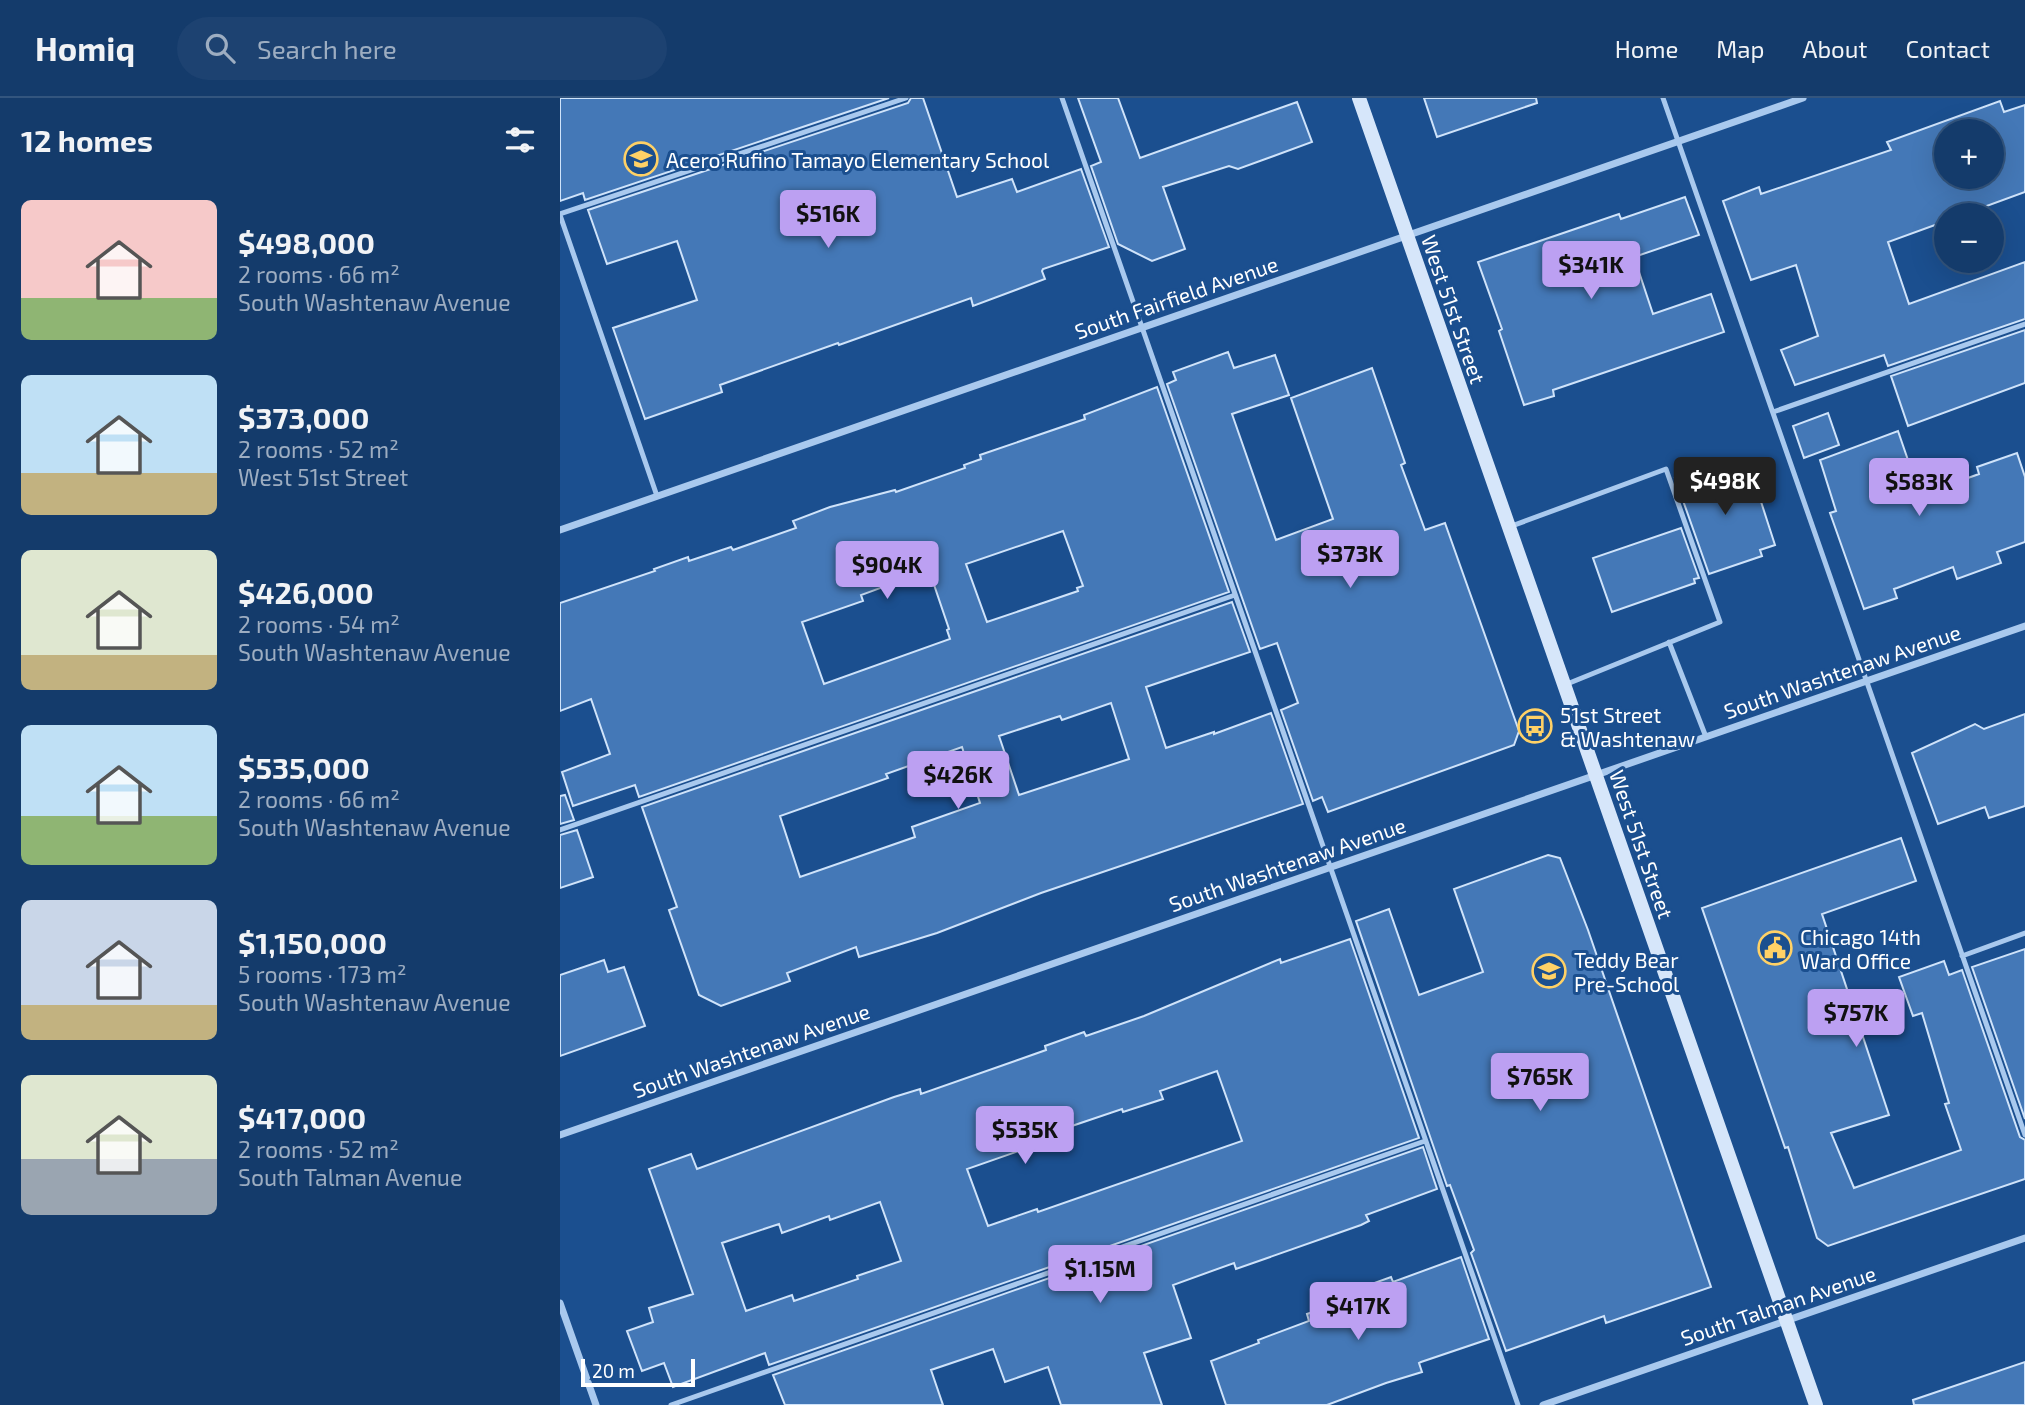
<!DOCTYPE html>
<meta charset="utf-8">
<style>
body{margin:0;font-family:"Exo 2",sans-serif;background:#1d4271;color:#f1f3f6;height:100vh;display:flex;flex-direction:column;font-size:26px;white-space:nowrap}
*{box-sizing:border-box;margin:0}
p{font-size:23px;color:#9dadc1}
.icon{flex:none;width:38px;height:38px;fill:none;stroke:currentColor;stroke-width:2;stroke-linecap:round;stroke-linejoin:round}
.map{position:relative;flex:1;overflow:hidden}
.details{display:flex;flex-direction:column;background:#143b6b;width:560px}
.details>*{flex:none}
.controls{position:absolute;left:1374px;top:21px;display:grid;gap:14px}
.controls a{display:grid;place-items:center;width:70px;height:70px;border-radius:50%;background:#143b6b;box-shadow:0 7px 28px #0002,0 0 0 2px #33557e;font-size:35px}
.scale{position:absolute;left:21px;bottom:18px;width:114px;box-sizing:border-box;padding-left:7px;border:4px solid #fff;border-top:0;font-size:19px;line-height:24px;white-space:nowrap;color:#fff;-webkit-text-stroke:5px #1b4f8f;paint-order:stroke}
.price{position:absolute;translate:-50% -60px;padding:0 16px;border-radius:7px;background:#bca0f2;color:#111;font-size:23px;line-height:46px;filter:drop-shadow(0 2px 4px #0008)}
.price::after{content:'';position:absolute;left:50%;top:42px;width:21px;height:16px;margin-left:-10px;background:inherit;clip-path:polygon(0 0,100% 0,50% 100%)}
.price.current{background:#222;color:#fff}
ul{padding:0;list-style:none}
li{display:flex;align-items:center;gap:21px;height:175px;padding:0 21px}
li span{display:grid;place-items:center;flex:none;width:196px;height:140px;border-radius:10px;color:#555}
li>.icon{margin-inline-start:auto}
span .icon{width:84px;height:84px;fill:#fffc;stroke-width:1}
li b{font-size:30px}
h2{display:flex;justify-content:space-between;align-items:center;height:84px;padding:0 21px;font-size:30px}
header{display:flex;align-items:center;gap:42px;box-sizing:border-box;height:98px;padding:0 35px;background:#143b6b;border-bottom:2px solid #33557e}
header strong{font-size:33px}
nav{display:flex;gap:38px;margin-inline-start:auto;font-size:24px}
.search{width:490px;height:63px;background:#1d4271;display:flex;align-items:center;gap:18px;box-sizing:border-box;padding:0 24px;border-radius:38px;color:#9dadc1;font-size:26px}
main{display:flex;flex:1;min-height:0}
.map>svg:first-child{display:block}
</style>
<header>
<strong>Homiq</strong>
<div class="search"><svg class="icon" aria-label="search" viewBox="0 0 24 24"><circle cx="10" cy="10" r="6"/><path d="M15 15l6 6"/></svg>Search here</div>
<nav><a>Home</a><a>Map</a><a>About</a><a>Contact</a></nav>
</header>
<main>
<section class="details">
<h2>12 homes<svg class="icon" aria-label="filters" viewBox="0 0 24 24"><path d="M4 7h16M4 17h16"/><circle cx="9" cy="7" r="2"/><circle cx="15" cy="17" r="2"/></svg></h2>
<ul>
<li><span style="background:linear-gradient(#f6c9c9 70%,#8fb573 0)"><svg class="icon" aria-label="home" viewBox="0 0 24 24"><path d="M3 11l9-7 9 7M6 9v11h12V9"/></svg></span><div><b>$498,000</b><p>2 rooms · 66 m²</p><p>South Washtenaw Avenue</p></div></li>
<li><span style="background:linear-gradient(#bfe0f5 70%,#c2b280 0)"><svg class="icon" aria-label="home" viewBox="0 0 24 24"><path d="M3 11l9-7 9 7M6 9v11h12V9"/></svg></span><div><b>$373,000</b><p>2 rooms · 52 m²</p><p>West 51st Street</p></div></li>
<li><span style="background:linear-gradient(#dfe7d0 75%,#c2b280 0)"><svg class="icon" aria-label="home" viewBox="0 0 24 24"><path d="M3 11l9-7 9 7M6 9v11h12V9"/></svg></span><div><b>$426,000</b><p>2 rooms · 54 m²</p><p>South Washtenaw Avenue</p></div></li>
<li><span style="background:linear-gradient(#bfe0f5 65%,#8fb573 0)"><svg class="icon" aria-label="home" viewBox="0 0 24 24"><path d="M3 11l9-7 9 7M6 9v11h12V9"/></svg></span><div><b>$535,000</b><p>2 rooms · 66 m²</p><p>South Washtenaw Avenue</p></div></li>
<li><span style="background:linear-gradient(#c9d6e8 75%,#c2b280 0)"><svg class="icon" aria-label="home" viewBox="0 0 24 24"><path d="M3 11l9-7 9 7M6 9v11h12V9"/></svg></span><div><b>$1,150,000</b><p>5 rooms · 173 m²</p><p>South Washtenaw Avenue</p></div></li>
<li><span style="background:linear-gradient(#dfe7d0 60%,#9aa5b1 0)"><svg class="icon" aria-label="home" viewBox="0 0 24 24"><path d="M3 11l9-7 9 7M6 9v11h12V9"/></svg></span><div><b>$417,000</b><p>2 rooms · 52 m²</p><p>South Talman Avenue</p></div></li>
</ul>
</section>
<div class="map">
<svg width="1465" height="1307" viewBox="0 0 1465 1307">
<rect width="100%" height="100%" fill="#1b4f8f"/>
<path fill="#4478b7" stroke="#cfe3fa" stroke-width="2" fill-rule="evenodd" d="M0,0H329L25,102L23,95L0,103Z
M351,0H363L397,99L452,81L457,94L521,71L549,149L483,171L482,173L485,181L413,208L411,200L279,247L278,245L160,287L162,294L85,321L53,230L137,202L117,143L47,166L28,112L348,5Z
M518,0H558L580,60L737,4L752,44L678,71L669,68L603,89L625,151L592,163L558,146L531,68L541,64Z
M864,0H976L977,5L877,39Z
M1440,3L1444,14L1465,7V94L1402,117H1386V123L1328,144L1349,206L1465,164V221L1328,268L1324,257L1235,287L1221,252L1258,238L1236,167L1191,182L1163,103L1199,89L1201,96L1331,52L1327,44ZM1386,33H1432V79H1386Z
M1125,99L1139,137L1074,159L1093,216L1151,196L1164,234L993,292L994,298L964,307L939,233L942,231L918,164L1059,116L1061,121Z
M1465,232V285L1348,328L1331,278Z
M668,254L674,270L715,257L729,297L672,316L716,442L773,421L731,300L812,270L845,365L841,367L865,432L885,425L959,633L954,647L768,714L762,699L753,703L721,612L738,605L717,545L700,551L607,286L616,282L613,274Z
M597,289L669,494L79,699L75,687L13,708L2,674L50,656L31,601L0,613V505L95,473L94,471L128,459L129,463L171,449L173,452L236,430L233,423L270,409L335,392L336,394L405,370L404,367L421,361L420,357L525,321L524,317ZM503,433L523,488L517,490L518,493L427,524L406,466ZM369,472L389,531L387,532L390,541L264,586L242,524L303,503L301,497Z
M1268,315L1279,347L1244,360L1233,328Z
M1338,333L1360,397L1419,376L1417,369L1457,355L1465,379V444L1437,454L1441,465L1397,481L1393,469L1337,490L1334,491L1337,500L1304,511L1270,415L1276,413L1260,362Z
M1169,363L1177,387L1194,382L1215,447L1200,452L1202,458L1149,476L1115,380Z
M1121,430L1139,480L1134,481L1135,485L1052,514L1033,460Z
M672,504L690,554L586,589L606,650L654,634V636L711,615L743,706L481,795L377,835L299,859L296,849L227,875L230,883L161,908L139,897L109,812L117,809L82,709ZM551,605L569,661L459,697L439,638L500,618L502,622ZM402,649L420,705L352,729L355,739L240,779L220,718L328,680L326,676Z
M1465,616V708L1429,720L1425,709L1378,726L1352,655L1415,626L1424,631Z
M5,697L14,722L0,726V698Z
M17,732L33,779L0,790V737Z
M1341,740L1356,783L1262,816L1329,1017L1271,1035L1294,1090L1401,1052L1385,1006L1389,1005L1362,915L1353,918L1339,879L1384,863L1389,877L1402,872L1460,1039L1465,1042V1081L1268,1148L1257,1140L1228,1049L1225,1050L1142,810Z
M988,757L1000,760L1028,832L1151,1189L1046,1225L1044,1218L946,1253L911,1155L914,1152L890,1087L887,1088L796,823L829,811L859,897L923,874L894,791Z
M790,841L859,1040L209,1267L205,1255L113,1289L104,1265L82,1273L67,1233L93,1224L89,1210L133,1196L89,1071L131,1056L137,1071L334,999L360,991L361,996L455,963L486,952L485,948L524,934L526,938L584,918L720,861L721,865ZM657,973L682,1043L478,1114L477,1111L428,1128L407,1071L505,1037L503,1031L562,1011L563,1014L603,1001L600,993ZM320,1104L341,1163L297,1178L298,1181L234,1203L232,1197L186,1213L162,1145L219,1126L222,1135L269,1118L270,1122Z
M1465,851V1021L1412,869Z
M44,862L48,874L64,869L85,928L0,958V877Z
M863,1049L877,1091L806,1117L809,1123L801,1127L676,1171L674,1165L613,1187L631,1240L584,1255L602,1307H501L488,1269L445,1284L433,1251L371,1272L383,1307H225L213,1277Z
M901,1159L929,1241L861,1264L859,1265L862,1274L826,1285L767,1307H666L651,1263L699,1245L698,1242L749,1223L747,1216L795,1200L792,1193L831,1179L833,1184Z
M1465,1264V1307H1354L1353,1302Z"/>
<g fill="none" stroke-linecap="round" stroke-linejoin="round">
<path stroke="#a9c9ee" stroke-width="5" d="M502,0L958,1307
M1103,0L1465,1037
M0,116L346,0
M0,117L97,398
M1213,314L1465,226
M949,429L1106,371L1160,524L1007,586
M1109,544L1146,639
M0,732L675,497
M1402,858L1465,835
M111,1307L865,1043"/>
<path stroke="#a9c9ee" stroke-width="7" d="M0,432L1243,0
M0,1037L1465,528
M0,1205L36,1307
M983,1307L1465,1140"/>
<path stroke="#d6e6fa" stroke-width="14" d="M799,0L1256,1307"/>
</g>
<defs>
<symbol id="school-ring" viewBox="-11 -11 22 22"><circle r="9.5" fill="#1b4f8f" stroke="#ffd166" stroke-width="1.5"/><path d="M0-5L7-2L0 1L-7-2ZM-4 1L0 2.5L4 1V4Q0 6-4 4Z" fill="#ffd166"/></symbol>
<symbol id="bus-ring" viewBox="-11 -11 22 22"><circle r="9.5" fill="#1b4f8f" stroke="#ffd166" stroke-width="1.5"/><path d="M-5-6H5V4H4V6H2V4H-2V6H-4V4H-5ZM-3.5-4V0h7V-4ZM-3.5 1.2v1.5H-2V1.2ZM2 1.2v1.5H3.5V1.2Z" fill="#ffd166"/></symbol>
<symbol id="civic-ring" viewBox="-11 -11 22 22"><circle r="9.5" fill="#1b4f8f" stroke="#ffd166" stroke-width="1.5"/><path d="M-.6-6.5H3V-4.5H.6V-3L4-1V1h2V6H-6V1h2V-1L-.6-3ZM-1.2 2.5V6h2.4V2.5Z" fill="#ffd166"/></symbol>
</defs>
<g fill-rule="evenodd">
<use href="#school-ring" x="62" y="42" width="38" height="38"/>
<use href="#bus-ring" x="956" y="609" width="38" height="38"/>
<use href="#civic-ring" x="1196" y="831" width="38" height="38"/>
<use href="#school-ring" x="970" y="854" width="38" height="38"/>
</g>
<g text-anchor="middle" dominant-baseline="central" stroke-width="6" stroke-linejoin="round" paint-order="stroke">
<g font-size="21" fill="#fff" stroke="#1b4f8f" text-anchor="start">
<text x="106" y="61">Acero Rufino Tamayo Elementary School</text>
<text x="1000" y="616">51st Street<tspan x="1000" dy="24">&amp; Washtenaw</tspan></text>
<text x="1240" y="838">Chicago 14th<tspan x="1240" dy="24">Ward Office</tspan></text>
<text x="1014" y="861">Teddy Bear<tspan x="1014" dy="24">Pre-School</tspan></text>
</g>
<g font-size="21" fill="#fff" stroke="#1b4f8f">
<text transform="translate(616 199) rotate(-19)">South Fairfield Avenue</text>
<text transform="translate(894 211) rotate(71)">West 51st Street</text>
<text transform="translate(1282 573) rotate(-19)">South Washtenaw Avenue</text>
<text transform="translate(1082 746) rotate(71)">West 51st Street</text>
<text transform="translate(727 766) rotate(-19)">South Washtenaw Avenue</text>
<text transform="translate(191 952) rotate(-19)">South Washtenaw Avenue</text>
<text transform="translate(1218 1207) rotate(-19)">South Talman Avenue</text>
</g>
</g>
</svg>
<div class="controls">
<a>+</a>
<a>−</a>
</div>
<div class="scale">20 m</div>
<b class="price" style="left:268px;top:152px">$516K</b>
<b class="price" style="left:1031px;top:203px">$341K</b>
<b class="price current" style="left:1165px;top:419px">$498K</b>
<b class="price" style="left:1359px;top:420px">$583K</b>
<b class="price" style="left:790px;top:492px">$373K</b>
<b class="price" style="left:327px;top:503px">$904K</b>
<b class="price" style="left:398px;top:713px">$426K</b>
<b class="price" style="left:1296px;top:951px">$757K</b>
<b class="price" style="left:980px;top:1015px">$765K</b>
<b class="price" style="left:465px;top:1068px">$535K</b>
<b class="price" style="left:540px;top:1207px">$1.15M</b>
<b class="price" style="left:798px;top:1244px">$417K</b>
</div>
</main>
